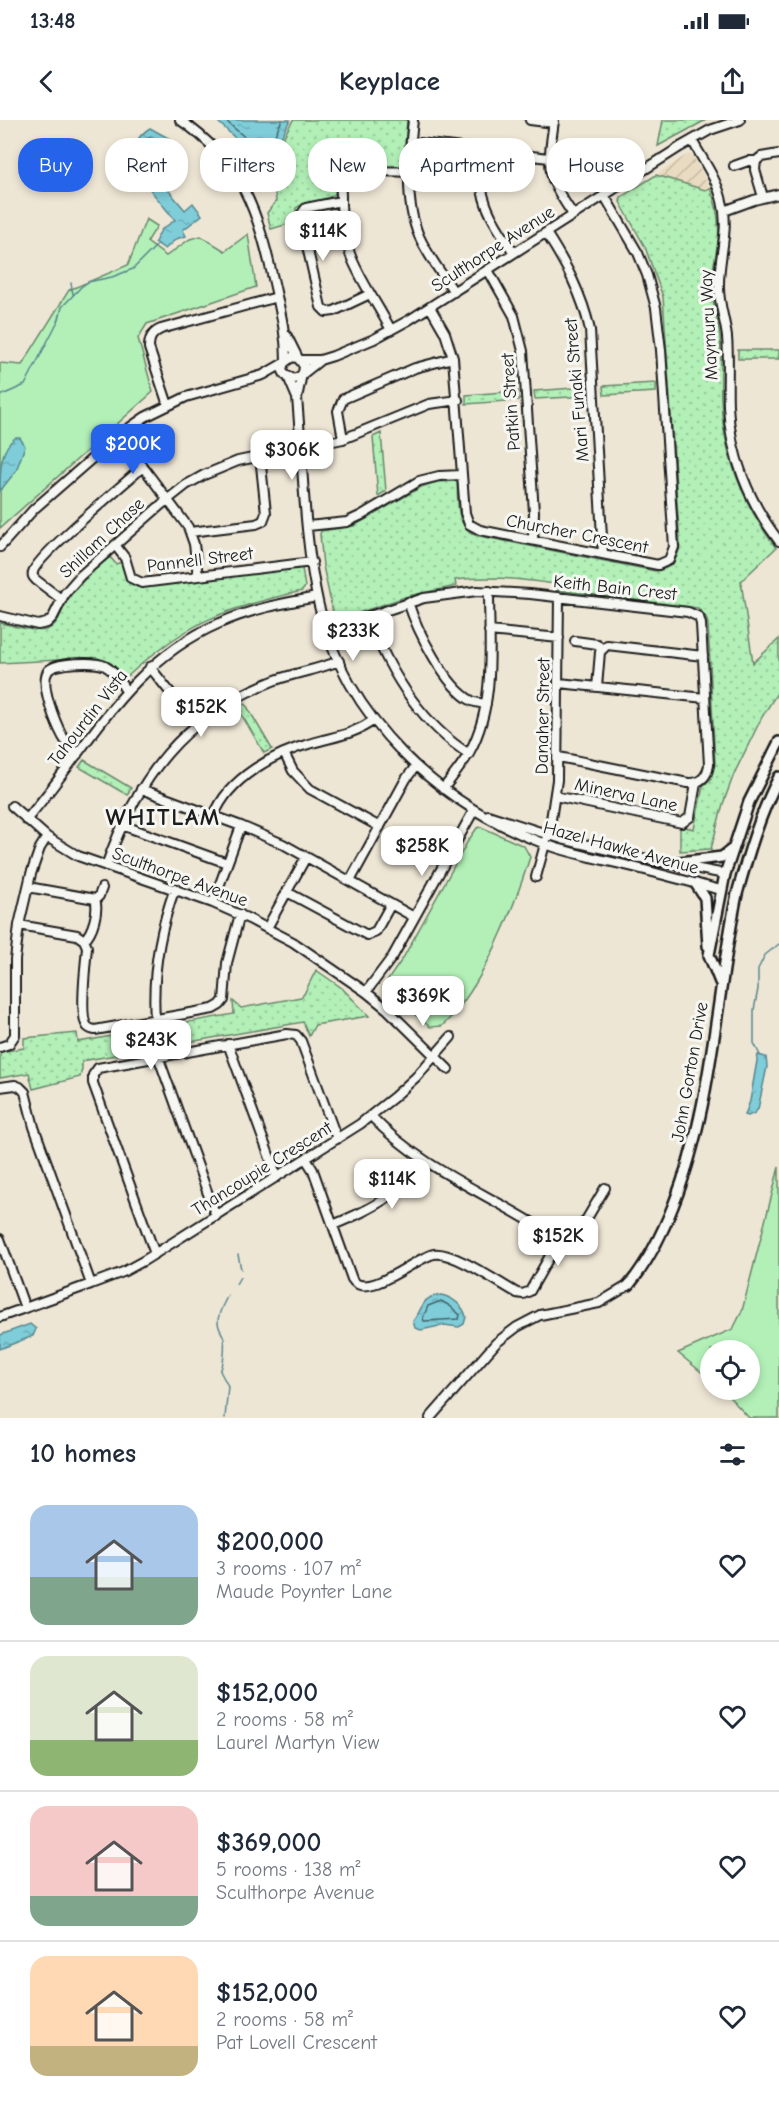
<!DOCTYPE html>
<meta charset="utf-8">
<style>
body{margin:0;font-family:"Comic Neue",sans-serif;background:#f2f2f3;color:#1f2937;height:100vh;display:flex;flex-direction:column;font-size:22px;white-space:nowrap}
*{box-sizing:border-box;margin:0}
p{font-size:20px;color:#747a83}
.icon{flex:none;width:33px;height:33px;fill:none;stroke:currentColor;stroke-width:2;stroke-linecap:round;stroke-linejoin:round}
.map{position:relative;height:1298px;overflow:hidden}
.drawer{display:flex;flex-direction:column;background:#fff;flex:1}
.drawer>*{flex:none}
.banner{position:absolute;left:18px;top:18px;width:744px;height:54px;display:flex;gap:12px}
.tools{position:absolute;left:700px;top:1220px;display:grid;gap:12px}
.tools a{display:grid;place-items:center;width:60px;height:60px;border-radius:50%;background:#fff;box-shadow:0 3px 9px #0003;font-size:30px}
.price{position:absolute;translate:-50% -51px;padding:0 14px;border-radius:12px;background:#fff;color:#222;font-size:20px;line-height:39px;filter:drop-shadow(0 2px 3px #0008)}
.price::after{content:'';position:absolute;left:50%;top:36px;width:18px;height:14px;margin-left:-9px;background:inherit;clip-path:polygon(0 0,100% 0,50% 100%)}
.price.on{background:#2563eb;color:#fff}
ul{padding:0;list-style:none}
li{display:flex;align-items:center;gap:18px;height:150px;padding:0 30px}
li+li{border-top:2px solid #e0e1e3}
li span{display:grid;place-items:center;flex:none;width:168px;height:120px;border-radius:18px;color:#555}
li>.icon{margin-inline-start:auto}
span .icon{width:72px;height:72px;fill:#fffc;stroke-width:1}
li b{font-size:26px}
h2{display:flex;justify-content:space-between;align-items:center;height:72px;padding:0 30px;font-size:26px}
.tag{padding:0 21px;border-radius:24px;background:#fff;box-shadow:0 3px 9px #0003;font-size:21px;line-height:54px}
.tag.on{background:#2563eb;color:#fff}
.status{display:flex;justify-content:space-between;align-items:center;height:42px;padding:0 30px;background:#fff;direction:ltr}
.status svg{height:16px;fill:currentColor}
header{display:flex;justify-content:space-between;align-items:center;height:78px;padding:0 30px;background:#fff;font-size:27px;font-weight:700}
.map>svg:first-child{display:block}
</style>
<div class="status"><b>13:48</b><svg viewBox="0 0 49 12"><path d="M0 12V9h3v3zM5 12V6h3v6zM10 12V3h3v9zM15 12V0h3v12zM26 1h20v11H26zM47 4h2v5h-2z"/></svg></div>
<header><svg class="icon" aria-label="back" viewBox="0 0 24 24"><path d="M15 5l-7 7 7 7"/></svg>Keyplace<svg class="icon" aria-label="share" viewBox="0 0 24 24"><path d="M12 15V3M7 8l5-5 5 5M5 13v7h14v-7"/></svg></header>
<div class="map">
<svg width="779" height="1298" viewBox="0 0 779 1298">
<defs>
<pattern id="industrial-furrows" width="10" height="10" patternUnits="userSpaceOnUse" patternTransform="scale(1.5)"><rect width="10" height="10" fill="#e9dbc1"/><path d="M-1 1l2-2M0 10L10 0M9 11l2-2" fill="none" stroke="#c7bba5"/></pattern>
<pattern id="park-dots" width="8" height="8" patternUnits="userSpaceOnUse" patternTransform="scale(1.5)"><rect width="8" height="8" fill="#b2f0b7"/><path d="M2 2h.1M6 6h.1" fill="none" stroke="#98cd9d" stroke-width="1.8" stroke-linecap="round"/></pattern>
<pattern id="water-ripples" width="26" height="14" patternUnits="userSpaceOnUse" patternTransform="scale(1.5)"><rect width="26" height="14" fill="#7ecdd9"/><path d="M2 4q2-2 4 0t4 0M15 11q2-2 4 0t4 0" fill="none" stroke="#6cafba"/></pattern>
</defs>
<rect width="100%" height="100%" fill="#eee6d5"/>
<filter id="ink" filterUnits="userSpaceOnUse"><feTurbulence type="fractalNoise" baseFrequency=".0167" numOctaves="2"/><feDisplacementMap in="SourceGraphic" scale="12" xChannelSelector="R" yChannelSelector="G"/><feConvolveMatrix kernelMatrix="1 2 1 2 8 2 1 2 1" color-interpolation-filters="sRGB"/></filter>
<g filter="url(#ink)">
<path fill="url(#industrial-furrows)" d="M688,34L693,36L710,68L705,70L656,55Z"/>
<path fill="#b2f0b7" stroke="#67866a" stroke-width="1.5" d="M146,99L157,106L147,122L166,136L190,119L201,116L225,131L248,114L256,167L147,204L138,218L153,272L0,408V243L22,245L69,170L128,145Z
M481,707L524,726L530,737C514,788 482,870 442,906L430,907L383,867L403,838L468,721L477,708Z
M779,1047V1298H749L722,1269H750V1230H711V1260L678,1233L733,1209L742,1191Z"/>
<path fill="url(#park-dots)" stroke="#67866a" stroke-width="1.5" d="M293,0H407L404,43L399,47L346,48L337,58L335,74C324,82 308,80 296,88L295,102L271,109L267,93L276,81L274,66L265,42L273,36Z
M663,0H706L658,26Z
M656,55L705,70L710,68C717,85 720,103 718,121C716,137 711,151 712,167C712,184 718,200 720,216C722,237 720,259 721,280C723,335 744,385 776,428L741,461L753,543L779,519V570L762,597L734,654L723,684L711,729L680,731V706L694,709L703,666L711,659L715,644L708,504L706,497L698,488L556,470L557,464C523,460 489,455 455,460L456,466L408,476L338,500L334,497L323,446L320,414L321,411L354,406L421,367L437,362L457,361C458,380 455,406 475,415L655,451C671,450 678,440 680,425L663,177L645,127L620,82L621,77Z
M738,230H779V239H738Z
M656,263V272L604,275L603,266Z
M587,267L588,276L535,279L534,271Z
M518,271L519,280L466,284V275Z
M381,313L386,371L378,376L373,317Z
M110,437L116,444L121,442L127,460L137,467L302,448L305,467L302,471C226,488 186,502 128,556H122L113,545L98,538L0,543V503C12,505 35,513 46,510C59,506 61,491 67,481C78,463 94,450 110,437Z
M245,583L272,629L264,633L237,587Z
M84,640L131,668L127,675L79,647Z
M316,850L342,868L369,896L315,905L309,916L303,902L82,941V949L80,957L33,969L29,953L0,958V932L24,928V918L77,913L78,922L234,894L233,881L241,888L301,877L304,874Z"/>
<path fill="url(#water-ripples)" stroke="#57868d" stroke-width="1.5" d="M216,0H290L273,33C265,43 257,35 250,28L248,30Z
M150,8L170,19C170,28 164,34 160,41C152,57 175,77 185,90L193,83L202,95L183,110L186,116L176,119L165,129L155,122L161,110L175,100C157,77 110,33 150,8Z
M15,318H20L25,326L16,351L0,371C0,351 0,329 15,318Z
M758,935L766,937L767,947L758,989L755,993L748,996L745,995L750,981Z
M441,1175C452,1177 464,1186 466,1197L464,1204L459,1207L444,1205L421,1210L415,1208L413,1201C424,1188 420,1177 441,1175Z
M30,1204L36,1209L33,1216L0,1229V1215Z"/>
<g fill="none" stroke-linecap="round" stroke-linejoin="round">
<path stroke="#436368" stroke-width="1.5" d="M225,0C238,12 250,22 264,32L268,30L282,0
M151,16L163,24L154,39L151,52L148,53C136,42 139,26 151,16Z
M441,1181L450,1186L460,1195L459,1199L424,1201L423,1198L428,1186Z"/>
<path stroke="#57868d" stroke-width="1.5" d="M71,163L73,174
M0,276L25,265L59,199L62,187L81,167L88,162L112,157L133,149L158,124
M760,935L754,923V890L758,869V849L765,835L779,824
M238,1135L241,1149
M236,1164L240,1157
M225,1298L228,1266L220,1251C224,1245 225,1227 224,1219C223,1213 218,1209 218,1202C218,1192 224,1183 228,1175"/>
<defs>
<path id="minor" d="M180,0C243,42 258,93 274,163C280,190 286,212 286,240
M413,0C409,36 404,81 419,116C428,136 442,154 454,172
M530,0L554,3
M554,0C552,19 547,38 552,57C556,71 566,83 573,95
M692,20C702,39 717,59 722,81C730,111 718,138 719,168C719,184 725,200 727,217C729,240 727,263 728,286C730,335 749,382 779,421
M411,22L549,38
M480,31C477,78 489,95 514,133
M734,46L748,41H756
M763,77L755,50L756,41L761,37L779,34
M341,81L306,88L300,96L321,187L326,192L334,191L370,174
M724,91L754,80L779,74
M546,113C566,144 582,174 590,210L603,434
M488,150L514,196L523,231L534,392L533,420
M430,187L445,213L453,238L465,393L469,404L480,410L653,444L658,445L669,440L674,427L661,230L656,188L647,155L638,133L604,75
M391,210C365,161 340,137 341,77C341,70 339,61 346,55C354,48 398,52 410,52
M287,216L298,238
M301,240H320L333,236L374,219L409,200L680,27L710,10L740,0
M303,253L304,246L298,238L292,237L284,243L282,249L285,255L294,259L300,256L319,241
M302,254L297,278C303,345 304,421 319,486C347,600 438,684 545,724C574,735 607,740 637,748C665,755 693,763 721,770
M288,257L297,278
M168,285L149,228C149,218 152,213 161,209L277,177
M119,315L188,407L194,424L198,456
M343,319L338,291L343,279L415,248L453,238
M308,406L347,402L362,395L419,361L439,356L462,355
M190,412L256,404L263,401L266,393L260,336
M115,425L125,438L131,458L142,463L312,442
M0,427L34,389L119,315L145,297L186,277L263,255L284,243
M61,479L36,460C33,457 32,456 33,452C36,437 126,362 143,347
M408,482C417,510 445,567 472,581C476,583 482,583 486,584
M0,496L38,505L47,503L53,497L65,473L80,456L162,384L186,365L204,355L238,341L343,319L429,284L458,280
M368,496C388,549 420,603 469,634
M327,510L424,478L477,471L530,474L688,492L699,497L701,504L709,645C707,657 700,664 688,663L559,637
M489,511L559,518
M575,521L597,524L602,529
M150,547L196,605
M559,563L705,578
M597,567L600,532L607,525L703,536
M284,633L293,651L310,669L380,707
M77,635C72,629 67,624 63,617C56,604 39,564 48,551C54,542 96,541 105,546C115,551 120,562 126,571
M141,669L241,706L283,724L414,797
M443,669C452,657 463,645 470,631C496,583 489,524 489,471
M555,676L682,703L690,697L696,663
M12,686L47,717L78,736L213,783L249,799L293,822L366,872L387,889L448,949
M488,695L562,719L642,738L725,754
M214,696C228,658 275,633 312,623C336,616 353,615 374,600
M26,700C89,627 127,543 220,503C251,489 284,483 317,477
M122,705L227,743
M106,746C137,658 183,596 273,561C294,553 317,550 339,541
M536,757L550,706L557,660L559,477
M350,761L406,659L415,647
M28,767L95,779C99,790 93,812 84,820
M287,772L367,815L376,811L391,784
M95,780L99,776L102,768
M213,783L241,706
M19,805L77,815L84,820L87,827C86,841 79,896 87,906C89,909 91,909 95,910L213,889L220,885L224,880L227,843L240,794
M267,808L306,737
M366,872L393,836L474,690
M155,899C152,854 159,812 175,768
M228,924L277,1057
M0,927L9,924L15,915V840L19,805L31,754L40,728L47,717
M158,936L216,1096
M0,967L15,965L20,967L25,972L34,1007L91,1164L0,1197
M306,1039L313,1050L352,1159C366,1182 416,1137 434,1134C453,1131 499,1163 517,1173L523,1174L530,1171L555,1127V1121L552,1115C492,1075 422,1050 371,996
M333,1105C367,1091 404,1074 422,1039
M0,1119L25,1188
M556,1125H567L573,1122L605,1068
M155,1134L93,963V955L98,948L287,914L296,915L301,921L337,1019
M91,1164L123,1152L145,1140L360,1004L394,977L416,957L451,917
M430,1298L496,1223L517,1207L540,1195L599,1183L629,1165"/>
<path id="major" d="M671,743L722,737L731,730
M696,764L705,778L708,826
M720,862L709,835L725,754L749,682L779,622
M629,1165C648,1142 662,1114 673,1086C713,986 715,879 737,774C748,734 760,694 779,657"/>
</defs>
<use href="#minor" stroke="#1c1c1c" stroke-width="12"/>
<use href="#major" stroke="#1c1c1c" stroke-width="14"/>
<use href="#minor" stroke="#f6f6f2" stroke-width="8"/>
<use href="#major" stroke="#f6f6f2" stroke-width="9"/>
</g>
</g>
<g text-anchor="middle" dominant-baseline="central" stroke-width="6" stroke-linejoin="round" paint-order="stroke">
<g font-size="18" fill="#1c1c1c" stroke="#f6f6f2">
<text transform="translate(493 129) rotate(-33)">Sculthorpe Avenue</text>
<text transform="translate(709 205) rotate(-93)">Maymuru Way</text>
<text transform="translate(577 270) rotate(-95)">Mari Funaki Street</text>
<text transform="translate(511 282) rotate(-94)">Patkin Street</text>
<text transform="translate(577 414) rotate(11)">Churcher Crescent</text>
<text transform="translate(102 418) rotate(-43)">Shillam Chase</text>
<text transform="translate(200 440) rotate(-7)">Pannell Street</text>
<text transform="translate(615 468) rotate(6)">Keith Bain Crest</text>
<text transform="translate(543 596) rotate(-89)">Danaher Street</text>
<text transform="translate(88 598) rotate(-52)">Tahourdin Vista</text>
<text transform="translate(626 675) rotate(12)">Minerva Lane</text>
<text transform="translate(621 728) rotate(15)">Hazel Hawke Avenue</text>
<text transform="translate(180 757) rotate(20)">Sculthorpe Avenue</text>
<text transform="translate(690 952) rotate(-80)">John Gorton Drive</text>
<text transform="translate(262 1049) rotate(-32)">Thancoupie Crescent</text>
</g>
<g font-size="24" font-weight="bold" letter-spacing="1.5" fill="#1c1c1c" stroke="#f6f6f2">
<text x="163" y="697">WHITLAM</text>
</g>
</g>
</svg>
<div class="tools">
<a><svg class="icon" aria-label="locate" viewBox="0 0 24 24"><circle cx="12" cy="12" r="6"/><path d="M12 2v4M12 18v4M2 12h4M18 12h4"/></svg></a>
</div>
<b class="price" style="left:323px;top:142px">$114K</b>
<b class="price on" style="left:133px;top:355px">$200K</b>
<b class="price" style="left:292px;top:361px">$306K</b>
<b class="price" style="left:353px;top:542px">$233K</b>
<b class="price" style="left:201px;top:618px">$152K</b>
<b class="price" style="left:422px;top:757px">$258K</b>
<b class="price" style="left:423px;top:907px">$369K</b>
<b class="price" style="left:151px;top:951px">$243K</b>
<b class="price" style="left:392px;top:1090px">$114K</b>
<b class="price" style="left:558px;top:1147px">$152K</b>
<div class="banner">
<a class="tag on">Buy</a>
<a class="tag">Rent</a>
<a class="tag">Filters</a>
<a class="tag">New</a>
<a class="tag">Apartment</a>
<a class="tag">House</a>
</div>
</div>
<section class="drawer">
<h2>10 homes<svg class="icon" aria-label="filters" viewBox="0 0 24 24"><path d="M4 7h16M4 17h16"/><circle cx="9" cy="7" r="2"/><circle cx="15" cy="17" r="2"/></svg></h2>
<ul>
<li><span style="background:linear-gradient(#a9c7e8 60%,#7fa58c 0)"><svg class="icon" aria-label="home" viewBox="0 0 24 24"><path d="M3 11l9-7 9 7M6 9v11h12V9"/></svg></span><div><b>$200,000</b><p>3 rooms · 107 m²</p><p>Maude Poynter Lane</p></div><svg class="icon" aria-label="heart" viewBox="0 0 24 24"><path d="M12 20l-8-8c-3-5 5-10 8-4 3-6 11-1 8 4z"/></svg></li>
<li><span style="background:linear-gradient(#dfe7d0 70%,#8fb573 0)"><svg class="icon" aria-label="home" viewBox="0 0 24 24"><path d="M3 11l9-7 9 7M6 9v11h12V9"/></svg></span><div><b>$152,000</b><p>2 rooms · 58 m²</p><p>Laurel Martyn View</p></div><svg class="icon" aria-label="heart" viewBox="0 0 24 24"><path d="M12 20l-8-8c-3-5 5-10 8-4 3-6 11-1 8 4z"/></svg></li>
<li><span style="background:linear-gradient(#f6c9c9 75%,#7fa58c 0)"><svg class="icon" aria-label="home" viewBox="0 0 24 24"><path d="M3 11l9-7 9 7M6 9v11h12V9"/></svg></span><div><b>$369,000</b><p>5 rooms · 138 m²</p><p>Sculthorpe Avenue</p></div><svg class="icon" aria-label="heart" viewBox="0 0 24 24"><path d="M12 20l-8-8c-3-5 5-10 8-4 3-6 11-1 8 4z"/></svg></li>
<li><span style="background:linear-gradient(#ffd9b3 75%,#c2b280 0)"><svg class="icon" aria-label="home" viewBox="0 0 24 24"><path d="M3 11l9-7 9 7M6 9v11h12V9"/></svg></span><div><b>$152,000</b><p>2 rooms · 58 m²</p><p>Pat Lovell Crescent</p></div><svg class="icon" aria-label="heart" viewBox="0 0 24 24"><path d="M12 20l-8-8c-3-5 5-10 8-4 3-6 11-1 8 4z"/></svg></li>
</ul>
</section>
